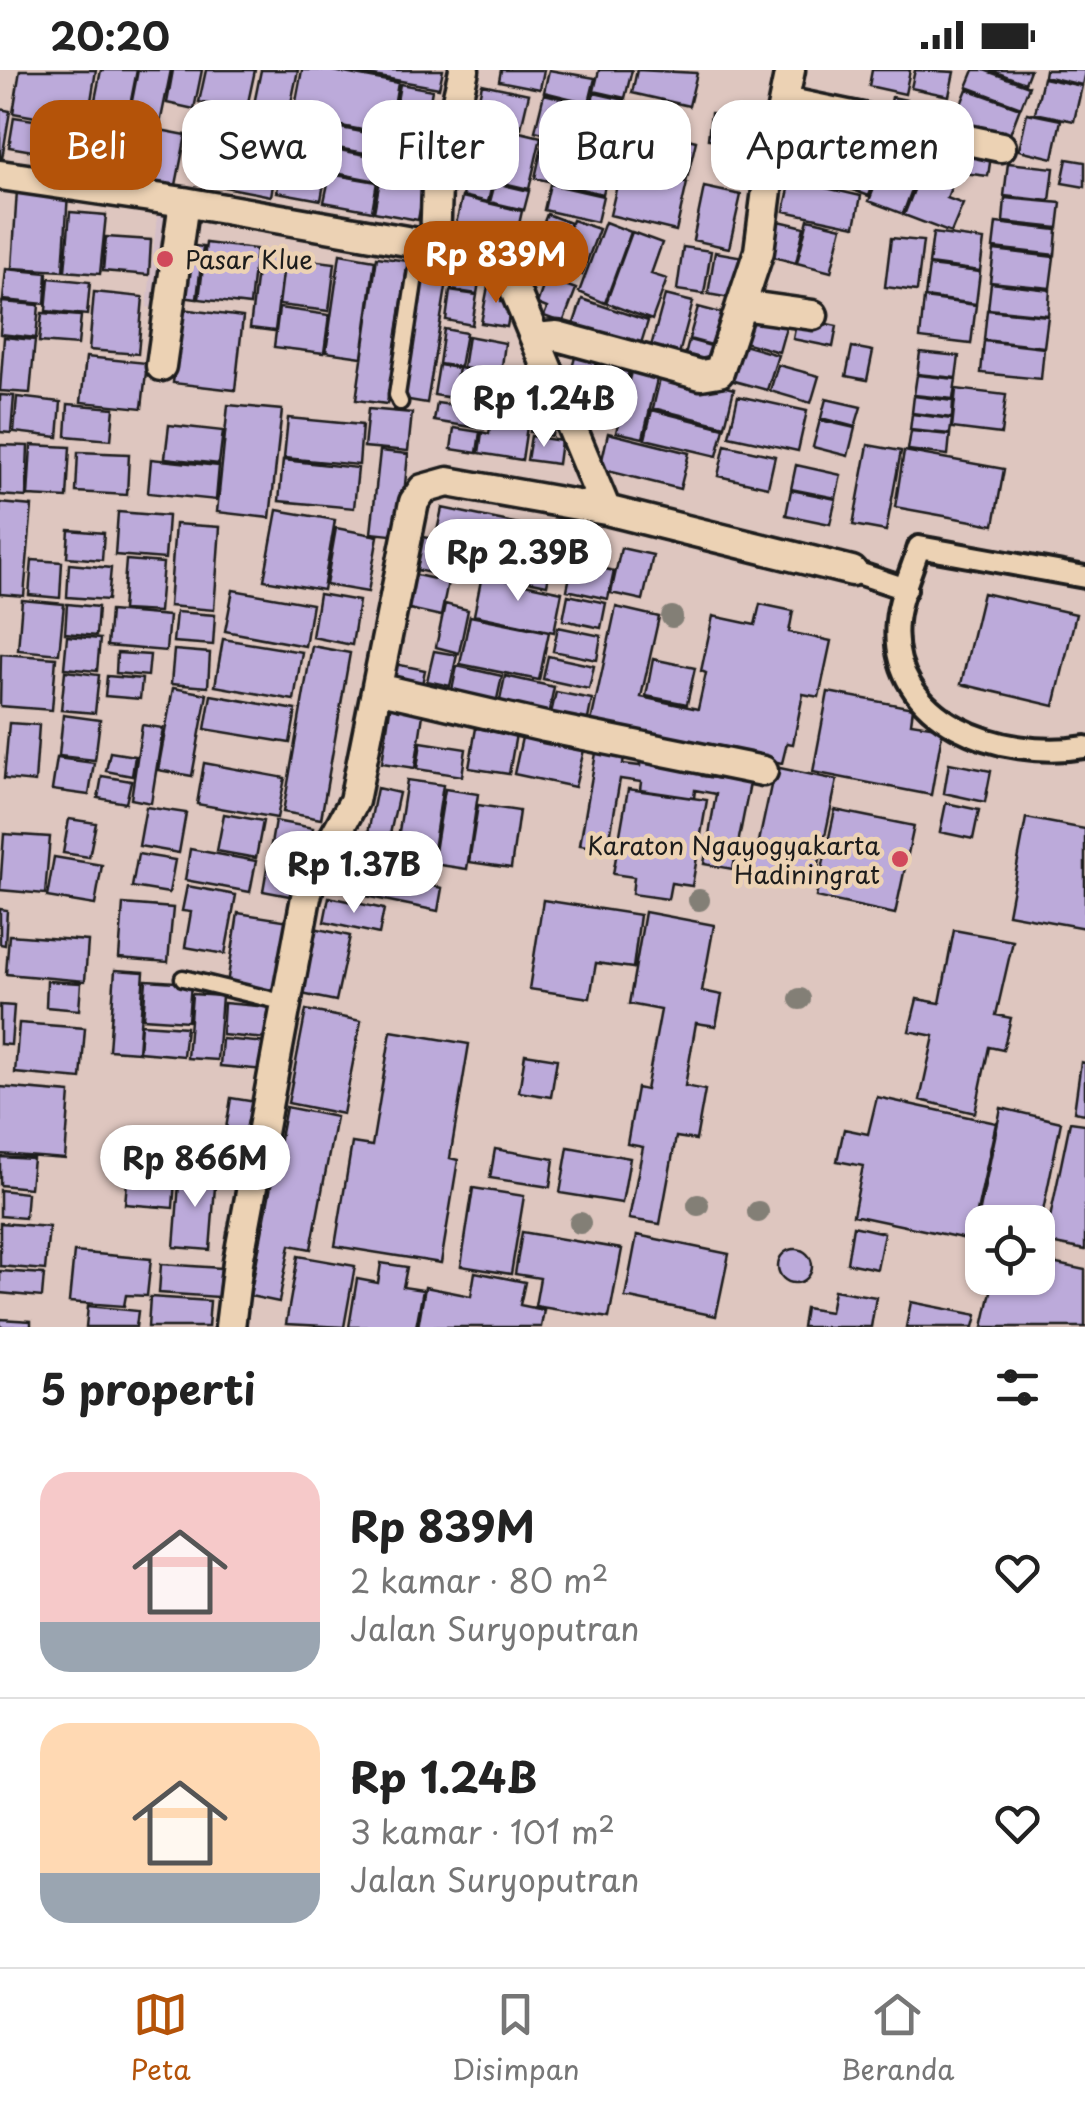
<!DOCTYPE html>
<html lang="id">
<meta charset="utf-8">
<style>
body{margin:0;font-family:"Playpen Sans",sans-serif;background:#f6f6f6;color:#222;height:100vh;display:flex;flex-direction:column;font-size:38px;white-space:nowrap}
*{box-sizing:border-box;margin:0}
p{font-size:32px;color:#767676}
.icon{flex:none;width:55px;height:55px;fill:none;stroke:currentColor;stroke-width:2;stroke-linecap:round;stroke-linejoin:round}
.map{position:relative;height:1257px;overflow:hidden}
.sheet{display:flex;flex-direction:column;background:#fff;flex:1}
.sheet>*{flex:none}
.banner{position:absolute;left:30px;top:30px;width:1025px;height:90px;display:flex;gap:20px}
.fabs{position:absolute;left:965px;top:1135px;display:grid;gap:20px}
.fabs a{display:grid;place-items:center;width:90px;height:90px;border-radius:20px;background:#fff;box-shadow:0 2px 8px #0004;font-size:50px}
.price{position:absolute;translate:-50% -85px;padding:0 22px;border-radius:35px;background:#fff;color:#222;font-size:32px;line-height:65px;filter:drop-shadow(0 2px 5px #0008)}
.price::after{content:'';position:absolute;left:50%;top:60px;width:30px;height:22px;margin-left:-15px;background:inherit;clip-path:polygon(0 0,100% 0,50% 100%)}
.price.current{background:#b45309;color:#fff}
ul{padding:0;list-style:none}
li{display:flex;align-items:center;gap:30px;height:250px;padding:0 40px}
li+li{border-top:2px solid #e0e0e0}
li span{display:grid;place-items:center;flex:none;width:280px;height:200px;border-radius:30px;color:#555}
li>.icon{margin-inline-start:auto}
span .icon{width:120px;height:120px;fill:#fffc;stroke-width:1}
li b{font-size:42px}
h2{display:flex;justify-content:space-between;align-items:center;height:120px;padding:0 40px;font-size:42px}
.chip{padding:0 35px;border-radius:30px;background:#fff;box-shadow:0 2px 8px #0004;font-size:35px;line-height:90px}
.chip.current{background:#b45309;color:#fff}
.status{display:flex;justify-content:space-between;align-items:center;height:70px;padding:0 50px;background:#fff;direction:ltr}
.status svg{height:28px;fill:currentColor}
.dock{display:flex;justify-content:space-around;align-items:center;height:140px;border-top:2px solid #e0e0e0;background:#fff;font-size:28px;color:#767676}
.dock a{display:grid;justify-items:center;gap:5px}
.dock .current{color:#b45309}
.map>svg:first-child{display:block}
</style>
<div class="status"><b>20:20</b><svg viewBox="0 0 49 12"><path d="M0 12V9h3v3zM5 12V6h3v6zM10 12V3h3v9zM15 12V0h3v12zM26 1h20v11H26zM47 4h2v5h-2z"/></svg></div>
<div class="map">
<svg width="1085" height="1257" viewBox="0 0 1085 1257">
<rect width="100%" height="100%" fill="#dec6bf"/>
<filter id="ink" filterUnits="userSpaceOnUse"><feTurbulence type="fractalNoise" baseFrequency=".01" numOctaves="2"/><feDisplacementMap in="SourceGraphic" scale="20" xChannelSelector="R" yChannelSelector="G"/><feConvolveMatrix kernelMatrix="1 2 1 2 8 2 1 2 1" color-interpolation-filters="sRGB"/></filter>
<g filter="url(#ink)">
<path fill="#d4bec7" d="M158,138L182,141L171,240L147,237Z"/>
<path fill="#bcaada" stroke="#1c1c1c" stroke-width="2.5" d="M20,0H96L87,56L13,43Z
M101,0H137L126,56L91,50Z
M138,0H171L152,93L121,87Z
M173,0H202L194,39L167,33Z
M206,0H255L246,42L199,32Z
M261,0H298L287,52L252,44Z
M302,0H328L398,13L389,65L293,47Z
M341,0H443L439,18Z
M501,0H544L540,19L499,11Z
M549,0L595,8L589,33L544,22Z
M599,0H632L625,28L594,21Z
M637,0L697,3L689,36L632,23Z
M872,0H910L905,24L869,16Z
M915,0L954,2L949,26L911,18Z
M974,0H984L1029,16L1021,37L967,17Z
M990,0H1030L1025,13Z
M1045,0H1085V2L1082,15L1044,6Z
M1043,8L1082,16L1074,51L1035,43Z
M400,14L432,20L423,71L391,65Z
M482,14L529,24L521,58L475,47Z
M967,19L1020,38L1007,72L954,52Z
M594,23L625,30L613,80L582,73Z
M544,24L589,35L580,72L535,61Z
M892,27L936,36L931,56L888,47Z
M203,36L285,53L278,91L195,73Z
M0,39L10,41L2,89L0,88Z
M797,40L857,54L850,83L790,69Z
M711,43L767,49L764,75L708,69Z
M1027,43L1061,50L1053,88L1019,80Z
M14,47L79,57L74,88L9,77Z
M458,48L478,53L465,106L446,102Z
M480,53L505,59L488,132L463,126Z
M341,58L425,74L421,93L337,78Z
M507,59L541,67L529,119L495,111Z
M647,59L696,71L686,113L638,102Z
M160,60L186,65L175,120L148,114Z
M288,61L332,69L321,130L277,122Z
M544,68L579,76L570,116L535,108Z
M790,70L849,84L842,117L782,103Z
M860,71L885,81L869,126L843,116Z
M581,77L612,84L603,124L572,117Z
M334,79L382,88L377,111L330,102Z
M211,80L277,93L271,126L204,113Z
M950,81L991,86L988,106L947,101Z
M888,82L921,95L903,144L869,131Z
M384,89L428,97L418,150L374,142Z
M1067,89L1085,92V117L1062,113Z
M1008,93L1054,98L1050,131L1004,126Z
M924,95L955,107L947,128L963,134L951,163L904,145Z
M621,98L687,113L676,161L610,145Z
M330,104L377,112L372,141L324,132Z
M791,110L861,126L855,156L784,141Z
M495,113L529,121L524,140L490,132Z
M550,114L603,126L597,152L544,140Z
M704,117L741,125L729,178L693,170Z
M17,120L68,123L63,201L12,198Z
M462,127L522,141L514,177L454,163Z
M1005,128L1061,133L1058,158L1003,152Z
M70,142L106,145L100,204L65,201Z
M547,144L570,153L554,195L531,186Z
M808,149L842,157L831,202L797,193Z
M572,150L599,159L582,205L556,195Z
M779,151L804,157L796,193L770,186Z
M605,152L631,162L605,233L579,222Z
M996,153L1057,160L1055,185L993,178Z
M632,162L662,173L651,204L667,209L652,250L606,233Z
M933,163L984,170L980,201L929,194Z
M106,167L151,170L149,205L103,201Z
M891,168L923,171L917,221L885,217Z
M206,173L256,179L250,235L199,229Z
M180,174L203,177L197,229L174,226Z
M683,177L711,181L704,224L677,220Z
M994,180L1054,187L1050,218L990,212Z
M715,182L749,188L741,230L708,224Z
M340,184L375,190L362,287L326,282Z
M259,185L284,187L275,261L250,258Z
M285,187L335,193L329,241L279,235Z
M377,187L408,191L387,334L356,330Z
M426,189L450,193L427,333L403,329Z
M455,195L481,199L477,224L451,220Z
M929,196L980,202L976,234L925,227Z
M6,199L47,203L45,234L3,230Z
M49,208L90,212L87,245L46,241Z
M546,208L576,219L563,253L544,246L547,238L537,234Z
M489,211L504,213L501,232L511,234L507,257L481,253Z
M991,213L1050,220L1048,245L988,239Z
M450,221L477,225L472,255L446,250Z
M94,222L143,227L138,284L89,280Z
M665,225L693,232L677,292L649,284Z
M924,228L976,235L971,274L920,268Z
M582,229L648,251L638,283L571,262Z
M2,232L39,235L36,268L0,264Z
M698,237L732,246L723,278L689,269Z
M279,238L329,245L324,283L274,277Z
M182,239L243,247L235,320L173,313Z
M987,240L1048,246L1044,277L984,270Z
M42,243L81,246L78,275L39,272Z
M747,246L786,257L779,282L740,271Z
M797,248L837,256L833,277L793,269Z
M444,259L466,263L460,297L439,294Z
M468,266L505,273L501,304L463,298Z
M4,267L35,270L30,323L0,321Z
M689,270L722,279L716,303L683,294Z
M984,271L1044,278L1041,309L981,303Z
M733,272L778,285L767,320L723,308Z
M852,277L873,281L867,310L846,306Z
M577,280L598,285L587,325L566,320Z
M920,282L959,286L956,308L917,304Z
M599,285L631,293L617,346L585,338Z
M86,287L147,293L142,338L81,332Z
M633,294L659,301L643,368L616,362Z
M439,295L458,298L453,328L434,325Z
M778,295L819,306L811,333L770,321Z
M459,298L500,305L495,338L453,331Z
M662,301L734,319L725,356L653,338Z
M917,305L956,309L953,329L914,325Z
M956,319L1006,325L1001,364L952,358Z
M516,321L532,323L522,390L479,383L482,362L489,364L493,341L512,344Z
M0,325L14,326L11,363L0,362Z
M738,326L807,341L798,381L729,366Z
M914,326L953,331L952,348L912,343Z
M17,327L61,332L58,367L14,362Z
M536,328L557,331L552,366L530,362Z
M826,329L861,337L855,357L821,348Z
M437,333L487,340L484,359L434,351Z
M68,334L114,338L111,370L66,366Z
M228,335L282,340L270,448L217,442Z
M368,339L412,343L408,381L364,377Z
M652,340L724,358L717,386L645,369Z
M912,344L952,349L950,364L910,360Z
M288,348L362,355L359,395L284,388Z
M820,350L855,358L848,386L813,377Z
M169,355L223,361L219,394L165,388Z
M454,358L480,362L477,383L451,379Z
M911,361L950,365L948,385L908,380Z
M608,363L689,383L680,419L600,399Z
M531,366L561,371L558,394L527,390Z
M0,375L28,376L26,427L0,425Z
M31,375L70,377L67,428L28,426Z
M725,375L775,386L768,417L718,406Z
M868,375L901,381L886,461L853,455Z
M380,381L408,384L400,466L371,463Z
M904,381L1004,399L994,455L895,437Z
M78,382L129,384L127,425L76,422Z
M151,389L219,396L216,430L148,423Z
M283,390L358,398L354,438L279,431Z
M796,395L841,405L836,428L791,419Z
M791,420L836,429L830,454L786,445Z
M0,433L32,436L24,526L0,524Z
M442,438L519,454L513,482L436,466Z
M277,440L335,450L323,520L264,510Z
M118,442L168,446L165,489L115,485Z
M175,454L220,457L214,540L169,536Z
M336,458L378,466L368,522L326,515Z
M69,460L104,463L102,490L67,487Z
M419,466L457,474L450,507L412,499Z
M460,474L484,479L480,497L456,493Z
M621,478L653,485L643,530L611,523Z
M492,481L551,493L547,515L488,503Z
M32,490L62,492L60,528L29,525Z
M126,490L163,493L159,542L122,540Z
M573,492L614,501L608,529L567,520Z
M69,494L111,498L108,530L67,527Z
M412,504L448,512L441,546L405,538Z
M482,505L562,522L554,562L474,545Z
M233,520L312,534L305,576L225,561Z
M983,523L1076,544L1054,636L961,614Z
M319,524L359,531L352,575L312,567Z
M568,525L606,533L601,558L563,550Z
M22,530L64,534L59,584L18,580Z
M67,534L98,537L96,566L65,563Z
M445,534L468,540L459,583L436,577Z
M760,534L793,541L789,562L831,571L819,627L803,624L793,674L787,673L782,693L591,652L616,537L659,547L641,627L698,639L706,603L701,601L713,546L755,555Z
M110,541L169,546L166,581L107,576Z
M176,542L215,545L213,575L173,572Z
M470,546L549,562L539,610L460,594Z
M558,557L601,566L597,590L553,581Z
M67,566L100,569L97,601L64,598Z
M223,569L302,582L294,630L215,616Z
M312,576L350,583L321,749L283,742Z
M174,580L210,583L208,617L171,614Z
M434,581L457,585L450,616L427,611Z
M117,583L150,585L148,606L116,603Z
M1,584L56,588L52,640L0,636Z
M548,586L594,596L589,619L543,609Z
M653,589L695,598L687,634L646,626Z
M390,593L425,600L421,619L386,612Z
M457,596L502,606L496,634L451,625Z
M65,601L99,605L95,643L61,640Z
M107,606L142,609L140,629L105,626Z
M505,606L554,617L547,650L498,640Z
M173,618L207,624L192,706L158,700Z
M556,622L592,629L586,659L549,652Z
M828,622L913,638L911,653L943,658L931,725L813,702Z
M211,625L296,640L290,673L205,659Z
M391,632L424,638L415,698L382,693Z
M63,645L100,650L95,690L59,686Z
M9,653L39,655L35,712L4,709Z
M142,655L163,658L151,733L131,729Z
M476,658L516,664L509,704L469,698Z
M523,663L585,676L575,717L514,704Z
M421,672L466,679L462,706L417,699Z
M110,682L135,686L132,706L106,701Z
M596,683L624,687L623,694L640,696L641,686L704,697L702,706L750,713L733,799L704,794L716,724L695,720L694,728L640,720L641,712L620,709L608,779L580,775Z
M57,688L94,693L89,725L52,720Z
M204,693L285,708L277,748L197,734Z
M949,693L991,701L985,732L944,723Z
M775,697L837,710L814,817L752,804Z
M102,706L131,711L126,733L98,728Z
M407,710L443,715L431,793L395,787Z
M377,718L399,723L385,787L364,783Z
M445,719L478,724L467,799L433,794Z
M628,719L707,730L692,816L671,813L668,829L632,824L634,807L613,804Z
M946,733L979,740L973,769L940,762Z
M478,735L519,741L511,798L469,792Z
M146,737L186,743L179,783L139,776Z
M835,740L914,756L895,844L816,827Z
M224,744L263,751L256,788L217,781Z
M1026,748L1085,759V858L1008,844Z
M69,749L96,753L89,787L63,783Z
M275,751L313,758L300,828L263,821Z
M4,764L50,767L45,824L0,820Z
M190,779L256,791L250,822L185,810Z
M138,784L175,790L169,823L132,817Z
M54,787L102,795L95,835L47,827Z
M370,803L442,818L438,841L365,826Z
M187,816L236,825L225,884L185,877L191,842L182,841Z
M329,827L384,839L379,864L324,852Z
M543,830L640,845L633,898L596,893L590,928L529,919Z
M123,834L173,838L168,892L119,888Z
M0,839L7,840L5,875L0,874Z
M645,842L714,855L702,921L722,925L716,956L696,953L685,1016L705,1020L696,1070L676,1067L660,1154L629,1149L643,1077L627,1074L637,1018L646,1020L661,940L629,934Z
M238,843L296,852L285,923L227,914Z
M305,856L350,866L336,931L292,922Z
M954,860L1013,871L996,945L1011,948L1003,980L989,977L975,1043L920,1030L934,966L909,961L917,929L940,933Z
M9,865L88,871L85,911L6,904Z
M115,900L144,902L138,982L109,980Z
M146,910L191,913L188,951L143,948Z
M47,911L81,913L79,940L46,937Z
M192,924L222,926L217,990L187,988Z
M224,933L270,937L267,969L222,965Z
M0,935L14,936L11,975L0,974Z
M306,940L361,951L343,1044L288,1033Z
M19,953L85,958L81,1009L15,1003Z
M141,954L186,957L183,986L139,982Z
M391,961L469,974L450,1088L458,1090L441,1193L335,1176L352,1073L372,1076Z
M222,969L267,973L265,1000L220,996Z
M525,984L557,989L551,1027L519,1022Z
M1081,992L1085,993V1044L1074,1042Z
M0,1017L70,1023L65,1089L0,1084Z
M877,1027L996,1053L971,1170L853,1145L863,1096L837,1091L844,1059L868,1064Z
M231,1028L262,1033L255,1082L223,1077Z
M286,1037L336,1047L311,1179L290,1175L279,1232L250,1226Z
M1001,1038L1061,1052L1038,1166V1152H982V1175L973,1173Z
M1070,1052L1085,1054V1180L1045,1172Z
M568,1077L630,1088L622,1133L560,1123Z
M130,1079L177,1082L173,1138L125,1134Z
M495,1079L554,1089L550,1117L490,1108Z
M0,1087L33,1089L30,1118L0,1115Z
M180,1101L216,1104L210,1180L174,1177Z
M473,1118L524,1126L511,1204L461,1196Z
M0,1120L27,1123L25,1148L0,1146Z
M0,1153L49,1157L45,1200L0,1196Z
M853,1156L884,1163L877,1199L847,1193Z
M522,1162L622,1179L609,1248L535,1236L540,1208L515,1204Z
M637,1165L729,1184L716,1246L625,1227Z
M778 1196a17 17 0 1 1 34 0a17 17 0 1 1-34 0Z
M74,1182L151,1189L147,1226L126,1225L124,1236L69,1232Z
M298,1186L355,1196L344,1257L286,1254Z
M1038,1190L1085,1200V1257H983L992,1217L1016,1221L1019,1208H1038Z
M381,1193L407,1197L403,1217L423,1220L416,1257H349L357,1209L378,1213Z
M161,1194L221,1198L218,1227L159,1223Z
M0,1201L44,1204L42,1227L0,1223Z
M475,1202L525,1212L520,1235L544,1240L541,1257H418L425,1217L471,1226Z
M834,1220L876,1227L871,1257H802L805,1238L830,1242Z
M150,1227L210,1231L208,1257H148Z
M911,1232L977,1245L974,1257H906Z
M88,1236L138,1241L136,1257H86Z
M0,1249L31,1251V1257H0Z"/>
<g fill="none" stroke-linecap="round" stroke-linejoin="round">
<defs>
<path id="service" d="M400,332L397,325L420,173
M183,908L286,933"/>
<path id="pedestrian" d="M852,501L906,519
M1085,507L919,477C912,500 899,527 897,551C887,652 1003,691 1085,677"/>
<path id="minor" d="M785,32L1001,77
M0,105L184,132L435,176L495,192L512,213L606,440
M435,176L437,116L464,0
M741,235L813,245
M536,268L557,266L701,305L719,302L759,181L770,97L790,0
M161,296L184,132
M377,618L545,657L763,701
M230,1257L238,1192L306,827L311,809L354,731L414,432L423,419L448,412L606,440L852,501"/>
</defs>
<use href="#service" stroke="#1c1c1c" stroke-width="21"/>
<use href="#pedestrian" stroke="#1c1c1c" stroke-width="28"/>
<use href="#minor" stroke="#1c1c1c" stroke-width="35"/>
<use href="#service" stroke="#ecd2b4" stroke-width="14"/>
<use href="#pedestrian" stroke="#ecd2b4" stroke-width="20"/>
<use href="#minor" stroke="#ecd2b4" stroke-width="28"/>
</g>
<g fill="#837f76">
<circle cx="672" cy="547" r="11"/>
<circle cx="699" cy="830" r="11"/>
<circle cx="800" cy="929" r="11"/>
<circle cx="698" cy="1135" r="11"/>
<circle cx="758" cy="1142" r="11"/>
<circle cx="580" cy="1153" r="11"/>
</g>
</g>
<g fill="#d1495b" stroke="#ecd2b4" stroke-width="4">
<circle cx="165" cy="189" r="10"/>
<circle cx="900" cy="789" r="10"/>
</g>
<g text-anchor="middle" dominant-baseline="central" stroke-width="9" stroke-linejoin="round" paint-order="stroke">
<g font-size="25" fill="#1c1c1c" stroke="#ecd2b4" text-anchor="start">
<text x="185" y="189">Pasar Klue</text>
<text x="880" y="775" text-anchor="end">Karaton Ngayogyakarta<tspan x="880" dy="29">Hadiningrat</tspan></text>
</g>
</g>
</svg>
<div class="fabs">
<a><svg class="icon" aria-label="locate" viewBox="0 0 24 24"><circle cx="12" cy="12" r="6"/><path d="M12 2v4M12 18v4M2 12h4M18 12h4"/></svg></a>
</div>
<b class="price current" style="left:496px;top:236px">Rp 839M</b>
<b class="price" style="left:544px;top:380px">Rp 1.24B</b>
<b class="price" style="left:518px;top:534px">Rp 2.39B</b>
<b class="price" style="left:354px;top:846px">Rp 1.37B</b>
<b class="price" style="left:195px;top:1140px">Rp 866M</b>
<div class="banner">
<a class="chip current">Beli</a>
<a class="chip">Sewa</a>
<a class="chip">Filter</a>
<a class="chip">Baru</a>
<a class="chip">Apartemen</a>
</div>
</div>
<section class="sheet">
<h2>5 properti<svg class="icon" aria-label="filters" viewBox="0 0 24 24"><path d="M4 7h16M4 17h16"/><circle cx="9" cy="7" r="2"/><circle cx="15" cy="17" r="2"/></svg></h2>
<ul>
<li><span style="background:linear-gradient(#f6c9c9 75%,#9aa5b1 0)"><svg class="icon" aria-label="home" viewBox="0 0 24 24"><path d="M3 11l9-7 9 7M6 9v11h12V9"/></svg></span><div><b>Rp 839M</b><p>2 kamar · 80 m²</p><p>Jalan Suryoputran</p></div><svg class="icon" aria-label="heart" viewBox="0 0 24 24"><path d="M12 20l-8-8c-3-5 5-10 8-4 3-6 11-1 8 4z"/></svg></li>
<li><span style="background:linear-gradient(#ffd9b3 75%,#9aa5b1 0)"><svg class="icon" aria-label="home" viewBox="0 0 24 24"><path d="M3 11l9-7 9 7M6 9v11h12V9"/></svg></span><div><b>Rp 1.24B</b><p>3 kamar · 101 m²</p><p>Jalan Suryoputran</p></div><svg class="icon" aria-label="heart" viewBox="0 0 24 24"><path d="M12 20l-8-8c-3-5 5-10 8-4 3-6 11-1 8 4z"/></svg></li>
</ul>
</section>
<nav class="dock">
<a class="current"><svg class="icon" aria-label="map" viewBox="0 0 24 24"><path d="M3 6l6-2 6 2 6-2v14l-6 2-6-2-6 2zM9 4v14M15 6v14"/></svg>Peta</a>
<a><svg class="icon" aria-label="saved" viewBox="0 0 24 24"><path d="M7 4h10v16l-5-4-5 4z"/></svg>Disimpan</a>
<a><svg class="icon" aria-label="home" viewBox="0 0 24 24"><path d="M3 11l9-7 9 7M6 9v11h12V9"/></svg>Beranda</a>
</nav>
